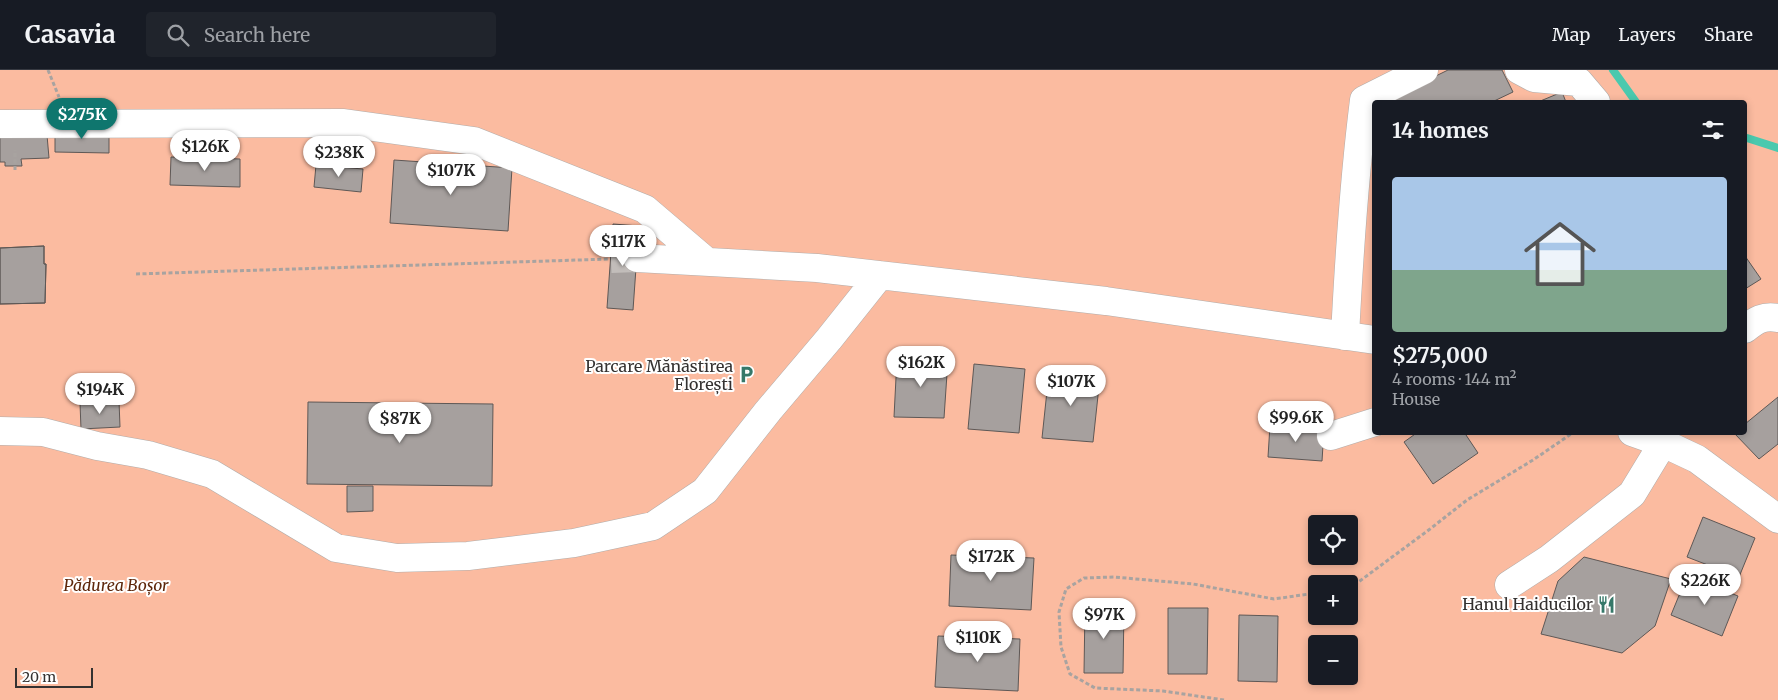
<!DOCTYPE html>
<meta charset="utf-8">
<style>
body{margin:0;font-family:Merriweather,serif;background:#20242c;color:#f1f3f6;height:100vh;display:flex;flex-direction:column;font-size:19px;white-space:nowrap}
*{box-sizing:border-box;margin:0}
p{font-size:16px;color:#9ea1a6}
.icon{flex:none;width:28px;height:28px;fill:none;stroke:currentColor;stroke-width:2;stroke-linecap:round;stroke-linejoin:round}
.map{position:relative;flex:1;overflow:hidden}
.panel{position:absolute;left:1372px;top:30px;width:375px;height:335px;display:flex;flex-direction:column;background:#171b24;border-radius:5px;box-shadow:0 2px 8px #0003}
.panel>*{flex:none}
.buttons{position:absolute;left:1308px;top:445px;display:grid;gap:10px}
.buttons a{display:grid;place-items:center;width:50px;height:50px;border-radius:5px;background:#171b24;box-shadow:0 2px 8px #0003;font-size:25px}
.scale{position:absolute;left:15px;bottom:12px;width:78px;box-sizing:border-box;padding-left:5px;border:2px solid #343130;border-top:0;font-size:14px;line-height:18px;white-space:nowrap;color:#343130;-webkit-text-stroke:4px #fff;paint-order:stroke}
.price{position:absolute;translate:-50% -42px;padding:0 11px;border-radius:18px;background:#fff;color:#222;font-size:16px;line-height:32px;filter:drop-shadow(0 1px 2px #0008)}
.price::after{content:'';position:absolute;left:50%;top:30px;width:15px;height:11px;margin-left:-8px;background:inherit;clip-path:polygon(0 0,100% 0,50% 100%)}
.price.active{background:#0f766e;color:#fff}
ul{padding:0;list-style:none}
li{display:grid;align-content:center;gap:10px;height:265px;padding:0 20px}
li span{display:grid;place-items:center;height:155px;border-radius:5px;color:#555}
li>.icon{margin-inline-start:auto}
span .icon{width:90px;height:90px;fill:#fffc;stroke-width:1}
li b{font-size:21px}
h2{display:flex;justify-content:space-between;align-items:center;height:60px;padding:0 20px;font-size:21px}
header{display:flex;align-items:center;gap:30px;box-sizing:border-box;height:70px;padding:0 25px;background:#171b24;border-bottom:1px solid #363941}
header strong{font-size:24px}
nav{display:flex;gap:28px;margin-inline-start:auto;font-size:18px}
.search{width:350px;height:45px;background:#20242c;display:flex;align-items:center;gap:12px;box-sizing:border-box;padding:0 18px;border-radius:5px;color:#9ea1a6;font-size:19px}
.map>svg:first-child{display:block}
</style>
<header>
<strong>Casavia</strong>
<div class="search"><svg class="icon" aria-label="search" viewBox="0 0 24 24"><circle cx="10" cy="10" r="6"/><path d="M15 15l6 6"/></svg>Search here</div>
<nav><a>Map</a><a>Layers</a><a>Share</a></nav>
</header>
<div class="map">
<svg width="1778" height="630" viewBox="0 0 1778 630">
<rect width="100%" height="100%" fill="#e6e0dd"/>
<path fill="#fbbba0" fill-rule="evenodd" d="M0,0H1778V630H0ZM1375,32H1745V362H1375ZM1316,454H1349V486H1316ZM1316,514H1349V546H1316ZM1316,574H1349V606H1316Z"/>
<g fill="none" stroke-linecap="round" stroke-linejoin="round">
<path stroke="#4ac9ae" stroke-width="8" d="M1613,0L1636,32
M1745,69L1747,68L1778,78"/>
</g>
<path fill="#a6a09e" stroke="#5e5856" d="M1448,0H1502L1513,22L1492,32H1383Z
M1562,22L1566,32H1538Z
M55,57H109V83L55,82Z
M47,65L49,88L21,89L22,96H5V92H0V67Z
M171,87L240,89V117L170,115Z
M394,90L512,98L508,161L390,153Z
M316,95L363,99L361,122L314,117Z
M613,154L639,156L633,240L607,238Z
M44,176V194H46L45,233L0,234V178Z
M44,176V194H46L45,233L0,234V178Z
M1745,186L1761,209L1745,219Z
M897,288L948,289L944,348L894,347Z
M974,294L1025,299L1019,363L968,359Z
M1049,302L1100,307L1093,372L1042,368Z
M1778,327V374L1759,389L1734,363L1745,362V354Z
M119,331L120,357L81,359L80,333Z
M308,332L493,334L492,416L307,414Z
M1270,355L1324,359L1322,391L1268,387Z
M1418,362H1464L1478,383L1433,414L1404,372Z
M347,416H373V441L347,442Z
M1703,447L1755,468L1739,507L1687,487Z
M951,485L1034,488L1031,540L949,536Z
M1584,487L1671,509L1655,556L1622,583L1541,564L1558,511Z
M1687,506L1738,526L1722,566L1671,545Z
M1085,537H1124L1123,603H1084Z
M1168,538H1208L1207,604H1168Z
M1239,545L1278,546L1277,612L1238,611Z
M938,566L1020,569L1018,621L935,617Z"/>
<g fill="none" stroke-linecap="round" stroke-linejoin="round">
<path stroke="#c2bdba" stroke-width="28" stroke-dasharray="28 14" stroke-linecap="butt" d="M611,189L637,188"/>
<defs>
<path id="minor" d="M1519,0L1534,8L1579,12L1596,32
M0,54L344,53L474,71L645,139L706,191
M637,188L817,198L1106,231L1375,270
M1745,259C1756,250 1764,245 1778,248
M1345,266C1349,187 1354,109 1364,30L1424,0
M0,361L43,362L97,376L148,385L212,404L336,478L397,488L468,486L574,473L653,456L705,421L768,341L829,269L880,205
M1632,362L1663,373L1697,389L1778,449
M1331,366L1375,352
M1509,515L1549,489L1632,424L1663,373"/>
</defs>
<use href="#minor" stroke="#b1aca9" stroke-width="29"/>
<path stroke="#a8a3a0" stroke-width="3" stroke-dasharray="4 2.5" stroke-linecap="butt" d="M48,0L59,27
M15,100V80
M136,204L610,189
M96,321L97,350
M1349,519L1430,459L1467,430L1533,390L1574,362
M1224,630L1163,621L1095,618L1070,604L1061,577L1059,542L1066,519L1084,508L1114,507L1193,514L1274,529L1316,523"/>
<use href="#minor" stroke="#fff" stroke-width="28"/>
</g>
<defs>
<symbol id="parking-bare" viewBox="-9 -9 18 18"><path d="M-3.5-5.5H1a3.5 3.5 0 0 1 0 7H-1V5.5H-3.5ZM-1-3.4V-.6H.8a1.4 1.4 0 0 0 0-2.8Z" fill="#367869" stroke="#fff" stroke-width="2.5" paint-order="stroke"/></symbol>
<symbol id="restaurant-bare" viewBox="-9 -9 18 18"><path d="M-5-6h1v4h1v-4h1v4h1v-4h1v5L-1.5 .5V6h-2V.5L-5-1ZM5-6V6H3V1.5H1.5Q1.5-4 5-6Z" fill="#367869" stroke="#fff" stroke-width="2.5" paint-order="stroke"/></symbol>
</defs>
<g fill-rule="evenodd">
<use href="#parking-bare" x="734" y="292" width="25" height="25"/>
<use href="#restaurant-bare" x="1594" y="522" width="25" height="25"/>
</g>
<g text-anchor="middle" dominant-baseline="central" stroke-width="4" stroke-linejoin="round" paint-order="stroke">
<g font-size="16" fill="#343130" stroke="#fff" text-anchor="end">
<text x="733" y="296">Parcare Mănăstirea<tspan x="733" dy="18">Florești</tspan></text>
<text x="1593" y="534">Hanul Haiducilor</text>
</g>
<g font-size="16" font-style="italic" fill="#5d260a" stroke="#fff">
<text x="116" y="515">Pădurea Boșor</text>
</g>
</g>
</svg>
<div class="buttons">
<a><svg class="icon" aria-label="locate" viewBox="0 0 24 24"><circle cx="12" cy="12" r="6"/><path d="M12 2v4M12 18v4M2 12h4M18 12h4"/></svg></a>
<a>+</a>
<a>−</a>
</div>
<div class="scale">20 m</div>
<b class="price active" style="left:82px;top:70px">$275K</b>
<b class="price" style="left:205px;top:102px">$126K</b>
<b class="price" style="left:339px;top:108px">$238K</b>
<b class="price" style="left:451px;top:126px">$107K</b>
<b class="price" style="left:623px;top:197px">$117K</b>
<b class="price" style="left:921px;top:318px">$162K</b>
<b class="price" style="left:1071px;top:337px">$107K</b>
<b class="price" style="left:100px;top:345px">$194K</b>
<b class="price" style="left:1296px;top:373px">$99.6K</b>
<b class="price" style="left:400px;top:374px">$87K</b>
<b class="price" style="left:991px;top:512px">$172K</b>
<b class="price" style="left:1705px;top:536px">$226K</b>
<b class="price" style="left:1104px;top:570px">$97K</b>
<b class="price" style="left:978px;top:593px">$110K</b>
<section class="panel">
<h2>14 homes<svg class="icon" aria-label="filters" viewBox="0 0 24 24"><path d="M4 7h16M4 17h16"/><circle cx="9" cy="7" r="2"/><circle cx="15" cy="17" r="2"/></svg></h2>
<ul>
<li><span style="background:linear-gradient(#a9c7e8 60%,#7fa58c 0)"><svg class="icon" aria-label="home" viewBox="0 0 24 24"><path d="M3 11l9-7 9 7M6 9v11h12V9"/></svg></span><div><b>$275,000</b><p>4 rooms · 144 m²</p><p>House</p></div></li>
</ul>
</section>
</div>
